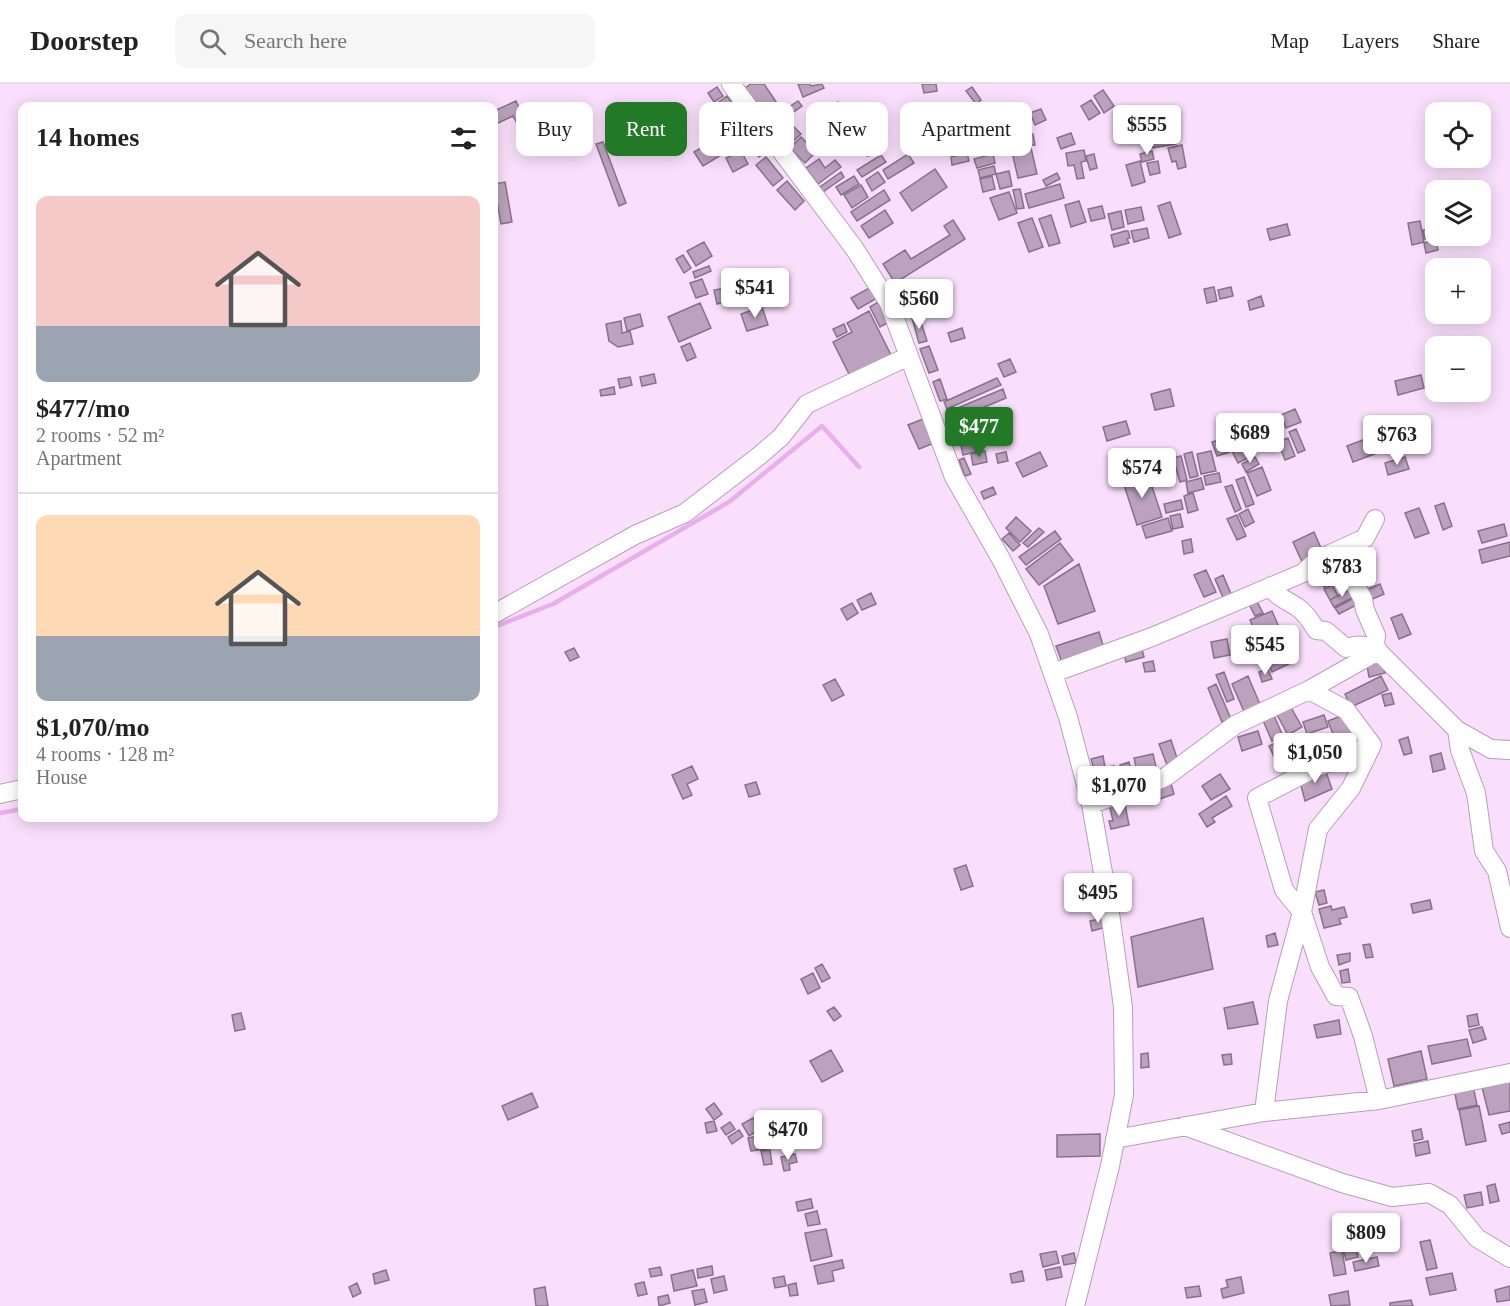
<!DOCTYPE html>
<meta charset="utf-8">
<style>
body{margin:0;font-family:"Times New Roman",serif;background:#f6f6f6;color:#222;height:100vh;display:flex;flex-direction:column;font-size:22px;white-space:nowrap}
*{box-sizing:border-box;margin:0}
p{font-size:20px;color:#767676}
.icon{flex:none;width:33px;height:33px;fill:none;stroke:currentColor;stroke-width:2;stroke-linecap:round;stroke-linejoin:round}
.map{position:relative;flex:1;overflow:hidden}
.details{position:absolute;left:18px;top:18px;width:480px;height:720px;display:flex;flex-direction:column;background:#fff;border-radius:12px;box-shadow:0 3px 15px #0003}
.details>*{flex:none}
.guide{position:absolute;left:516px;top:18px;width:570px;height:54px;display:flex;gap:12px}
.controls{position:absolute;left:1425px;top:18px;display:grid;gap:12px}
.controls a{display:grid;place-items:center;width:66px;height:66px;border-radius:12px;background:#fff;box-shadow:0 3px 15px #0003;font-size:30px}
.price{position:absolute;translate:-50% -51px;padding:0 14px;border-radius:6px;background:#fff;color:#222;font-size:20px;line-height:39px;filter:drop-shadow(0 2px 3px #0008)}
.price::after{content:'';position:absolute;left:50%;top:36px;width:18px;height:14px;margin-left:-9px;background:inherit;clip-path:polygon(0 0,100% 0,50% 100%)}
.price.active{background:#227926;color:#fff}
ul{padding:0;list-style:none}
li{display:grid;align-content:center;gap:12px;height:318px;padding:0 18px}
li+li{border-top:2px solid #e0e0e0}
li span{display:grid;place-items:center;height:186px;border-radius:12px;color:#555}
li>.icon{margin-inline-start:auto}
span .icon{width:108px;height:108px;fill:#fffc;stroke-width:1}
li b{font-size:26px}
h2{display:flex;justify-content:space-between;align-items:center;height:72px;padding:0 18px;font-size:26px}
.chip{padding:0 21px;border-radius:12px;background:#fff;box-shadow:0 3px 15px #0003;font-size:21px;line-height:54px}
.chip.active{background:#227926;color:#fff}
header{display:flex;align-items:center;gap:36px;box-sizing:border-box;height:84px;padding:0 30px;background:#fff;border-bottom:2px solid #e0e0e0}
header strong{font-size:28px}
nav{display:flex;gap:33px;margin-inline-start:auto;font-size:21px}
.search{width:420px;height:54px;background:#f6f6f6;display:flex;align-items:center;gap:15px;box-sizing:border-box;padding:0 21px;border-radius:12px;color:#767676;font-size:22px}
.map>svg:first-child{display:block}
</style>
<header>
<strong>Doorstep</strong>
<div class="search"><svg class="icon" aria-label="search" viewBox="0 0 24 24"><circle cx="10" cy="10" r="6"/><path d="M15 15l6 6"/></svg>Search here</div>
<nav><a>Map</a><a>Layers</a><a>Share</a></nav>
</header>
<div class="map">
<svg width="1510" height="1222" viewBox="0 0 1510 1222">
<rect width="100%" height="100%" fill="#fadffc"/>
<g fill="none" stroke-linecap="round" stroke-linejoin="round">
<path stroke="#e7afec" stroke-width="4.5" d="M494,543L553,520L729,418L822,342L859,383
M0,729L22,725"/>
</g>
<path fill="#bca2be" stroke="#89718b" stroke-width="1.5" d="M751,0H764L781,25L766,35L745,4Z
M798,0H810L811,2L822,0L824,4L803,13Z
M922,0H936L937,7L924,9Z
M717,3L723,12L714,18L708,9Z
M972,3L981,16L976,20L966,7Z
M1103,6L1114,22L1104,29L1094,12Z
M727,12L737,26L716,41L710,33L721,26L716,20Z
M1091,16L1100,29L1089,36L1081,22Z
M516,17L525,37L518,41L513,32L494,41V27Z
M798,17L802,22L774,42L770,36Z
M838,18L849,38L822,53L811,32Z
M1041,25L1046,36L1035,41L1030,29Z
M952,28L955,44L944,46L942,35L946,34L945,30Z
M786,36L791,42L778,51L774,45Z
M741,40L749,54L703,82L694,68Z
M792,41L801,50L788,62L780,53Z
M955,45L958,69L949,71L947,65L951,64L947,47Z
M1071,49L1075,60L1061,65L1057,54Z
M1033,50L1035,61L1024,62L1022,52Z
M880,51L884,68L867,72L863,55Z
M1174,51L1176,60L1153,64L1151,56Z
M801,53L816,68L805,79L790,64Z
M756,56L765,69L759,73L750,59Z
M603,58L626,119L619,122L596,60Z
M1182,61L1186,83L1178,85L1176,77L1172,78L1168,64Z
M1031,64L1037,90L1018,94L1012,68Z
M1084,66L1086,77L1081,78L1084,94L1077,95L1074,81L1068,82L1066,69Z
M741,67L748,80L733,88L726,74Z
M1152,67L1154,75L1142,78L1140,70Z
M967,69L969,77L952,81L951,73Z
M908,70L914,79L888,95L883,86Z
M993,70L995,79L977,84L974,75Z
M1094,70L1097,84L1090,86L1086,72Z
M881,71L886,78L862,93L857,86Z
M766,73L783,94L773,102L756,81Z
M819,75L825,84L835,76L841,83L818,100L806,84Z
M1140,77L1145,98L1132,102L1126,81Z
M1158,77L1160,89L1150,91L1147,79Z
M994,82L996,90L980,94L978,86Z
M935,85L947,103L912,127L900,109Z
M1009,87L1012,102L1000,105L996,90Z
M841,88L844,93L823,108L820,103Z
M878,88L885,98L872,107L866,96Z
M1057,89L1060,95L1046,102L1043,96Z
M854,92L859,100L841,111L836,103Z
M992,92L995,105L983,108L980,95Z
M787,97L804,117L795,126L777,106Z
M505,98L512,138L501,140L494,100Z
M1060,100L1064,114L1029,124L1025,110Z
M861,101L868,113L852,124L844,111Z
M1020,105L1024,124L1017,125L1013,106Z
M884,106L890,116L857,137L851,128Z
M1009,108L1017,129L999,136L990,114Z
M1079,117L1086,138L1071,143L1065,121Z
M1170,118L1181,150L1169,154L1158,122Z
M1102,122L1105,134L1091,137L1088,125Z
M1141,123L1144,136L1128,140L1125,126Z
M885,126L893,139L869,154L861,142Z
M1121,127L1124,143L1112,146L1108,130Z
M1051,131L1060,159L1049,162L1039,135Z
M1032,134L1043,163L1029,168L1018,139Z
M953,136L965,155L895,199L883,180L905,166L911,175L950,151L944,142Z
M1420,137L1424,158L1412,161L1408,139Z
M1287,140L1290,151L1270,156L1267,145Z
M1436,143V152L1438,153L1425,155L1423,146Z
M1147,144L1149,154L1134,158L1131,147Z
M1125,147H1128L1130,154L1127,155L1129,159L1114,163L1111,151Z
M1436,156L1438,166L1426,169L1424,159Z
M704,158L712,172L696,182L687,167Z
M683,171L691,184L684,189L676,175Z
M709,182L711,187L695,194L693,188Z
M745,190L746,198L733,200L732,193Z
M702,195L708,210L696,214L690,199Z
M910,198L917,225L906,228L898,200Z
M873,202L879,213L858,225L851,214Z
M731,203L733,210L727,212L728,217L717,220L714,206Z
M1214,203L1217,217L1207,219L1204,205Z
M1231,203L1233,212L1220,215L1218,206Z
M1261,212L1264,222L1250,226L1248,217Z
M878,218L889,238L880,243L870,223Z
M700,219L711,244L679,258L668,233Z
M762,223L768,241L747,247L741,230Z
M869,227L892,273L851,294L833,258L852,248L847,239Z
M640,230L643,242L627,247L624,234Z
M919,232L927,257L919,259L912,234Z
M621,237L622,249L630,247L633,260L618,263L609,257L606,240Z
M844,240L847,248L837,253L833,245Z
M962,244L965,254L951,258L948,249Z
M690,259L696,273L687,277L681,263Z
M929,262L938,286L929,289L920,265Z
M1010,275L1016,288L1004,293L998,280Z
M654,290L656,299L642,302L640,293Z
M1421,291L1424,304L1398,311L1395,297Z
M630,293L632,301L620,304L618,295Z
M997,294L1001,301L947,325L944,318Z
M940,295L947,315L940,317L933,298Z
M614,303L615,310L601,312L600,306Z
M1003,305L1006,314L951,337L948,328Z
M1170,305L1174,322L1155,326L1151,310Z
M1295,325L1301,338L1286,344L1281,331Z
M923,335L934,359L919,365L908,341Z
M1126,337L1130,350L1107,357L1103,343Z
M991,339L994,347L961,360L957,352Z
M1296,345L1305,366L1298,369L1289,348Z
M1245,353L1254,371L1238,379L1229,361Z
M1371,353L1377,369L1353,378L1347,362Z
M1225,354L1230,368L1217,372L1212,358Z
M1288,354L1295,372L1285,376L1278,358Z
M977,358L979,367L963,371L961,361Z
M985,367L987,378L973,381L971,370Z
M1211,367L1216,387L1201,390L1197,370Z
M1006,368L1008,377L998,379L996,370Z
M1040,368L1047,382L1023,393L1016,379Z
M1192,368L1198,392L1190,394L1184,370Z
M1181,372L1187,396L1180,398L1173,374Z
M1255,373L1259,380L1246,388L1242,380Z
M1405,373L1409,385L1388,391L1385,379Z
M964,374L971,390L965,392L959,376Z
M1262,383L1271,406L1257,412L1247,389Z
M1219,389L1221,398L1206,401L1204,392Z
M1148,390L1162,433L1137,441L1123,398Z
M1244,393L1254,420L1246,423L1236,396Z
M1201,394L1204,405L1188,409L1186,398Z
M1232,401L1241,425L1235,428L1225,403Z
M993,403L996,410L984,415L981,408Z
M1193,409L1198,426L1188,429L1184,412Z
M1181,416L1183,425L1166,429L1164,420Z
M1444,419L1452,442L1443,446L1435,422Z
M1419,424L1429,449L1415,454L1405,429Z
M1248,425L1254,438L1245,443L1239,430Z
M1180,430L1183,443L1173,445L1170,432Z
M1237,431L1246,452L1237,456L1227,435Z
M1016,433L1031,447L1020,458L1006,444Z
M1168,434L1172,447L1146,454L1142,442Z
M1504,440L1507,452L1482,459L1478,447Z
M1039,444L1044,448L1028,463L1023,459Z
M1055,447L1061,455L1026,481L1019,473Z
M1314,448L1324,471L1303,480L1293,458Z
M1009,449L1020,461L1013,467L1002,455Z
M1191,455L1193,468L1184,470L1182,457Z
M1510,458V472L1482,479L1479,466Z
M1060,459L1073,476L1039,501L1026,485Z
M1366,471L1370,480L1351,489L1347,479Z
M1079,480L1095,527L1058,540L1044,502Z
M1342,483L1346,492L1324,503L1320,494Z
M1206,486L1216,508L1204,513L1194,491Z
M1223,491L1234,517L1226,520L1215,495Z
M1380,500L1384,510L1368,517L1364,507Z
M1332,501L1338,512L1330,516L1324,505Z
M1351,505L1355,512L1334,523L1330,516Z
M871,509L876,520L862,526L857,516Z
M1254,512L1263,529L1255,532L1247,516Z
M1358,512L1362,518L1339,530L1335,524Z
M852,519L858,529L847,536L841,525Z
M1272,527L1282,550L1260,559L1250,536Z
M1402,530L1411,550L1399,555L1391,534Z
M1246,542L1252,555L1241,560L1235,546Z
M1099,548L1105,568L1063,581L1056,562Z
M1286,553L1297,576L1272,588L1261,565Z
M1227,555L1230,571L1214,574L1211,558Z
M1141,562L1144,573L1126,578L1123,567Z
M574,564L579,573L570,577L565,568Z
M1381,573L1385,589L1369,593L1366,576Z
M1153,577L1155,587L1145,588L1143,579Z
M1268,585L1272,595L1262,598L1259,588Z
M1224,588L1234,615L1227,618L1216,591Z
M1248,592L1262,625L1246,632L1232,600Z
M1381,592L1388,606L1351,623L1345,610Z
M835,595L844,611L832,617L823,601Z
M1216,600L1231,635L1222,638L1208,604Z
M1391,609L1394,620L1385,622L1382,611Z
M1289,620L1302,643L1288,651L1275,627Z
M1272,627L1283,652L1272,657L1261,632Z
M1346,630L1358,659L1339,666L1328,637Z
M1324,631L1328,643L1307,650L1303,638Z
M1258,647L1262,660L1242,667L1238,653Z
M1408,653L1412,669L1404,671L1399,656Z
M1171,656L1178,677L1167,681L1159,660Z
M1277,658L1284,674L1276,677L1269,662Z
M1441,669L1445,685L1433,688L1430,672Z
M1153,670L1158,691L1139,696L1134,674Z
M1103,672L1105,683L1094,685L1091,675Z
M1129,678L1133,695L1123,697L1120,681Z
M692,682L698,695L687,700L692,711L683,715L672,691Z
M1114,682L1115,686L1095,691L1094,686Z
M1325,685L1332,705L1305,717L1299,694Z
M1220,690L1230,705L1211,716L1202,702Z
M1118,693L1122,705L1104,711L1100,699Z
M1170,696L1174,710L1157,716L1152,702Z
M756,698L760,710L749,713L745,701Z
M1226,712L1232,722L1212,734L1215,738L1207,743L1199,730Z
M1125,721L1129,741L1111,745L1109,737H1113L1110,724Z
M966,781L973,802L961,806L954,785Z
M1324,806L1327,819L1319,821L1315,808Z
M1430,816L1432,825L1413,829L1411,820Z
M1331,822L1332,826L1344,823L1347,833L1339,835L1341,840L1324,844L1319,825Z
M1103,834L1106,843L1092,847L1090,837Z
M1203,834L1213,885L1138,903L1131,853Z
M1275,849L1278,861L1268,863L1266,852Z
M1370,860L1373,873L1366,874L1363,861Z
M1350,869V877L1339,881L1337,871Z
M822,880L830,894L822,898L815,884Z
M1348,885L1350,898L1342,899L1340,887Z
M813,889L820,904L808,910L801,895Z
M1253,918L1258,940L1228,945L1224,924Z
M834,923L841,932L834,937L827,927Z
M241,929L245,945L235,947L232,931Z
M1477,930L1479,941L1469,943L1467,932Z
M1339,936L1341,950L1317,954L1314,941Z
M1482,943L1486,955L1473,959L1469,946Z
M1467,955L1471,972L1432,980L1428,962Z
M831,966L843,987L822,998L810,977Z
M1421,967L1427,995L1394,1002L1388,975Z
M1148,969L1149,983L1141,984V970Z
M1231,970L1232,980L1224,981L1222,971Z
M1510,997V1027L1489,1031L1482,1003Z
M1473,1002L1477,1021L1458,1025L1454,1005Z
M532,1009L538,1023L508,1036L502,1022Z
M714,1019L722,1030L714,1036L706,1025Z
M1479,1022L1486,1057L1466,1061L1459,1026Z
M753,1034L760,1045L749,1052L742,1040Z
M714,1037L717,1047L707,1049L705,1039Z
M730,1038L735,1045L726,1051L721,1044Z
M782,1038L785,1053L779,1054L776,1040Z
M1510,1038V1048L1502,1050L1499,1041Z
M1421,1045L1423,1055L1414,1057L1412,1047Z
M739,1046L743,1052L732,1060L728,1053Z
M1100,1050V1072L1057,1073V1051Z
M764,1051L766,1065L751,1067L748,1054Z
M1428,1057L1430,1069L1416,1072L1414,1060Z
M770,1066L772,1080L764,1081L761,1067Z
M795,1070L797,1078L789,1080L790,1086L784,1087L781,1073Z
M1495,1100L1499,1117L1490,1119L1487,1102Z
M1481,1108L1483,1121L1467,1124L1464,1111Z
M811,1115L813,1124L798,1127L796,1118Z
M817,1127L820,1140L808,1142L805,1130Z
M826,1145L832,1172L811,1177L805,1149Z
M1430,1156L1437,1184L1427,1186L1420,1158Z
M1356,1163L1358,1173L1346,1176L1343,1165Z
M1342,1166L1346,1190L1334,1192L1330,1169Z
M1056,1167L1059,1179L1043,1183L1040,1170Z
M1074,1169L1076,1179L1064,1181L1062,1172Z
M1377,1173L1379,1182L1355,1187L1353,1178Z
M842,1176L844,1184L832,1187L834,1197L818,1200L814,1182Z
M712,1182L713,1191L698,1194L697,1185Z
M660,1183L662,1191L651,1193L649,1185Z
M1060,1183L1062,1193L1047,1196L1045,1186Z
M386,1186L389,1196L375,1200L373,1190Z
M693,1186L697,1202L674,1207L671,1191Z
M1022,1187L1024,1197L1012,1199L1010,1190Z
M1452,1189L1456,1206L1430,1211L1426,1194Z
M724,1192L727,1206L714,1209L711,1195Z
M784,1192L786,1202L775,1204L773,1194Z
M1241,1193L1244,1209L1223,1214L1221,1205L1228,1203L1226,1196Z
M644,1198L647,1210L638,1212L635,1200Z
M357,1199L361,1209L353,1213L349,1203Z
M796,1199L798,1211L790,1212L788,1201Z
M1199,1202L1201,1212L1187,1214L1185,1204Z
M1510,1202V1216L1497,1218L1495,1206Z
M545,1203L548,1222H536L534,1205Z
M704,1205L707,1218L695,1221L692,1207Z
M1348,1207L1350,1221L1331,1222L1329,1211Z
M668,1211L670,1219L659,1222L658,1213Z
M1411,1216L1413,1222H1390V1219Z"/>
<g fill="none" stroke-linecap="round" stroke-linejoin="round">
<defs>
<path id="minor" d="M731,0L854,164L889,219L954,393L1001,475L1039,550L1068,633L1091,720L1110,829L1123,923L1124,1011L1110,1082L1075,1222
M1337,468L1363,515L1365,526L1376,551L1375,560L1378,567
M1271,502C1276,513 1287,516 1297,523C1306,529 1311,537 1316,546L1326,547L1346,564C1359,560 1366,561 1378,567
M494,530L635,451L685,429L759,372L781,353L807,320L909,272
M1053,589L1152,553L1303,489L1317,476L1365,454L1375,435
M1309,606L1346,626L1372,661
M1510,666L1491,665L1457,646L1460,666L1476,709L1484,767L1497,787L1510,844
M0,710L22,705
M1091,720L1118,711L1132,709L1167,692L1235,641L1309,606L1378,567L1457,646
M1264,1028L1278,917L1302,828L1318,745L1351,704L1372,661L1315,684L1257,714L1284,806L1302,828L1320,883L1336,912L1349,913L1363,952L1379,1016
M1185,1042L1342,1099L1392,1113L1429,1109L1450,1121L1477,1154L1510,1174
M1115,1055L1264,1028L1379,1016L1510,989"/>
</defs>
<use href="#minor" stroke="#b89eba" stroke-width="20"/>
<use href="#minor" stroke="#fff" stroke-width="18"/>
</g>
</svg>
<div class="controls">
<a><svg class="icon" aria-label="locate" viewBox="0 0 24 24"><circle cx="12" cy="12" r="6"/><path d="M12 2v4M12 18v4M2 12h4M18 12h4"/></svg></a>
<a><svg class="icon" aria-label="layers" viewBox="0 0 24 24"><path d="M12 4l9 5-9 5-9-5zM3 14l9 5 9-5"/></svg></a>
<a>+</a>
<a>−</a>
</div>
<b class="price" style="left:1147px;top:72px">$555</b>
<b class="price" style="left:755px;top:235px">$541</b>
<b class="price" style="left:919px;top:246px">$560</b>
<b class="price active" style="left:979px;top:374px">$477</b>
<b class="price" style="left:1250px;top:380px">$689</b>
<b class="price" style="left:1397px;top:382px">$763</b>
<b class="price" style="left:1142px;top:415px">$574</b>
<b class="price" style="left:1342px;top:514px">$783</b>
<b class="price" style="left:1265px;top:592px">$545</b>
<b class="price" style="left:1315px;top:700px">$1,050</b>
<b class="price" style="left:1119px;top:733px">$1,070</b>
<b class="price" style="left:1098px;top:840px">$495</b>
<b class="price" style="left:788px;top:1077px">$470</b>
<b class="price" style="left:1366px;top:1180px">$809</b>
<div class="guide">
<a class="chip">Buy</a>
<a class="chip active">Rent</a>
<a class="chip">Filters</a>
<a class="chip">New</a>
<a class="chip">Apartment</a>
</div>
<section class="details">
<h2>14 homes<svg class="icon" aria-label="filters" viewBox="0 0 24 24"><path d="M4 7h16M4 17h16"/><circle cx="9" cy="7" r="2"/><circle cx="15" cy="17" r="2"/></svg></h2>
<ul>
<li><span style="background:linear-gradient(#f6c9c9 70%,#9aa5b1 0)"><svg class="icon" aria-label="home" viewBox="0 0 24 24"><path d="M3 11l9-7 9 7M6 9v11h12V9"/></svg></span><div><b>$477/mo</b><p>2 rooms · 52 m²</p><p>Apartment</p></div></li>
<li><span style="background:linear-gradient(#ffd9b3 65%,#9aa5b1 0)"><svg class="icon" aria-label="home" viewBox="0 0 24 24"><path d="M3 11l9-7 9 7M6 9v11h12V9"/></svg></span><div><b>$1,070/mo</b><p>4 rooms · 128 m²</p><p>House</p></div></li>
</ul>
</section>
</div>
